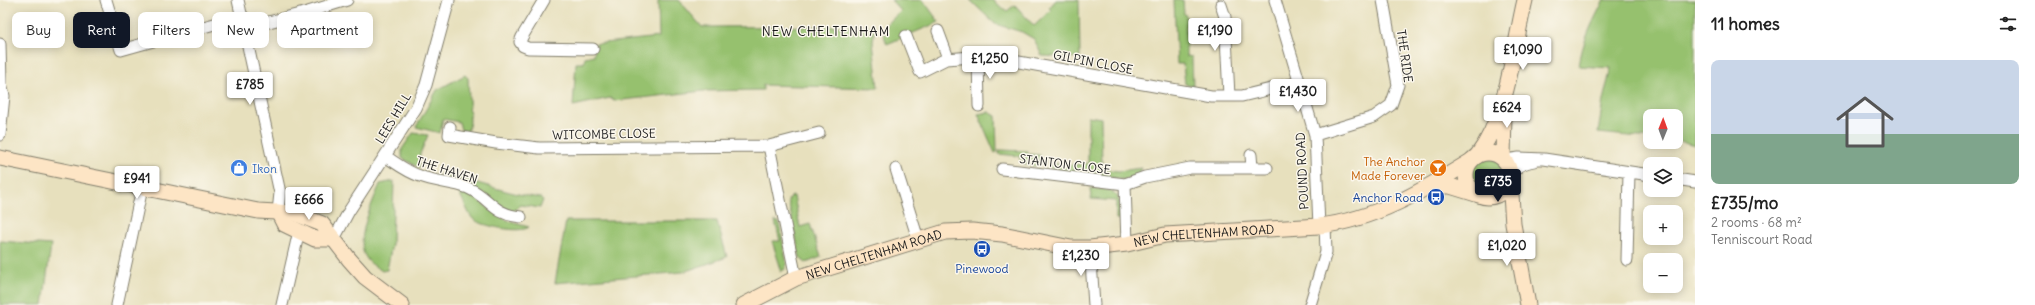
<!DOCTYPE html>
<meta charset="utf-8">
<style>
body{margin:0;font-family:Delius,sans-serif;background:#f6f6f6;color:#222;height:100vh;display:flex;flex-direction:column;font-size:15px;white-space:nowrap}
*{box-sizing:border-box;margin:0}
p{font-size:13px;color:#767676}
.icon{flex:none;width:22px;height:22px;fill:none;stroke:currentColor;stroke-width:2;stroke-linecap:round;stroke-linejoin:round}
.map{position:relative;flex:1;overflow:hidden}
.sheet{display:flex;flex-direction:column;background:#fff;width:340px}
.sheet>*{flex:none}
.top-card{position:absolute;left:12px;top:12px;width:380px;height:36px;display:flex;gap:8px}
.needle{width:26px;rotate:1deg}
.fabs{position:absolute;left:1643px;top:109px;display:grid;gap:8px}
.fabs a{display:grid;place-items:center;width:40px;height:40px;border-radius:8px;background:#fff;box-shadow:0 2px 10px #0003;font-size:20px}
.price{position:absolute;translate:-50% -34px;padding:0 9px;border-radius:4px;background:#fff;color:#222;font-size:13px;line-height:26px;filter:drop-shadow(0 1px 2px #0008)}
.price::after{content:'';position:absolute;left:50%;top:24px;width:12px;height:9px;margin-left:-6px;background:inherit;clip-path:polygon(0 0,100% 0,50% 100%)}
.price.current{background:#111827;color:#fff}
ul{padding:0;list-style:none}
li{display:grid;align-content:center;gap:8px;height:212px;padding:0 16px}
li span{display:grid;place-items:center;height:124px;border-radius:8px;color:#555}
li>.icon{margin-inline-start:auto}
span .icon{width:72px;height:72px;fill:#fffc;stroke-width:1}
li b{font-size:17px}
h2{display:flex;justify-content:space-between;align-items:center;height:48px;padding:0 16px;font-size:17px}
.chip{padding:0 14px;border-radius:8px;background:#fff;box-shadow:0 2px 10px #0003;font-size:14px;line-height:36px}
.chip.current{background:#111827;color:#fff}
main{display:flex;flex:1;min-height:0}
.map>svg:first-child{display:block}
</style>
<main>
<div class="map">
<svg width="1695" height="305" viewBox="0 0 1695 305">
<rect width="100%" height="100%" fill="#fbf7ec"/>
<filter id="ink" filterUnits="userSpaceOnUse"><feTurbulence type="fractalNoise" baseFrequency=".025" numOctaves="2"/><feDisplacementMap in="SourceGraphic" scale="8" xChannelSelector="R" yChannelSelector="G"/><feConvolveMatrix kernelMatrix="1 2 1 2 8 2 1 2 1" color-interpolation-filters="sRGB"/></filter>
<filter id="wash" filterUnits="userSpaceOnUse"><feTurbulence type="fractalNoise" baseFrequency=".012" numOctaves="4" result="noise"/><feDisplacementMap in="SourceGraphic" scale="16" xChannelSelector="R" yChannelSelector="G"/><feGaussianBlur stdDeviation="0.9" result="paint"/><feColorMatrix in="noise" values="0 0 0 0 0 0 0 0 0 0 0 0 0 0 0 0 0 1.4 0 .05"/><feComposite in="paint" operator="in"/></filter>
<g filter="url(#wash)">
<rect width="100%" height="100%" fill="#e7e0bd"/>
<path fill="#96c16e" stroke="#596e45" d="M658,0H679L702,27L875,26L873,42L878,88L763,85V90L703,91L614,101L610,98L573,106L576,63H584L585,57L594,55L595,44L659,37Z
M891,0H923L939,22L887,44C879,27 889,23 901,11Z
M970,0H992L1007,11L1015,5L1034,26L1051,10L1049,8L1056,0H1079L1080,58L1042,56L1034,39L1022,32L995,24Z
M1174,0H1183L1184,14L1186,15V56L1192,57L1193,87L1185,84L1183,64H1177Z
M1604,0H1695V145L1676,140V116H1650V138L1598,133L1603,100L1611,68L1579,66C1582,42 1593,21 1604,0Z
M465,75L468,78L470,121L468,131L461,130L459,122L443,119L440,133L416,127L437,90Z
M989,112L996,116L997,152L995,153L978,114Z
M1088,116L1101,118L1102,169L1119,171L1142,168L1138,175L1126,180L1050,168L1049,164L1063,163V165L1088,164Z
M413,133L428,135L420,154L419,168L402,158V149Z
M999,150L1028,151V154L1040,155L1039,163L1036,166C1027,165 1021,166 1019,156L999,154Z
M1471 175a17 17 0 1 1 34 0a17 17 0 1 1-34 0Z
M443,174C476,181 507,194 541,198L543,200L540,208L521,205L513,212L438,176Z
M394,181L392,244L387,270L382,271C377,267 370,264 367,259C353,242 373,202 380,184Z
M1090,188C1116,190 1121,191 1120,219H1116V201L1091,199Z
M456,189C475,194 488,210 505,219C513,223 521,225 529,227C521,234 481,226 473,219C467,213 463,197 456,189Z
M792,196H794L800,227L810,224L821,257L806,263L800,258L788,200Z
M566,221H717L727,257L683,272L555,283Z
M775,221L779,222L787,264L785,269L780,272L781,269L772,241H780Z
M0,241L51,245L43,305H0Z"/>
</g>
<g filter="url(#ink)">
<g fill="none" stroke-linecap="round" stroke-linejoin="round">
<defs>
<path id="street" d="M106,0L121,50L243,16
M238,0L280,193L278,212
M544,0L522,37L520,42L523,46L528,48L593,49
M1275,0L1315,135L1319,226
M1221,5L1225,17L1229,96
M245,28L308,12L347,0
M938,31L948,58
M906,36L920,72L946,59L985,56L1211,96H1242L1300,82
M0,44L1,84L4,96L0,135
M978,56L979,106
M450,127L449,135L496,143L539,148L769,146L819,133
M1315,135L1374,117L1391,105L1398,85L1383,0
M769,146L796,278
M1251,155L1252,168
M385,156C396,163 407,172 420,176C435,182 453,182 468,188C491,198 491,214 521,217
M1506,160L1519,158L1544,159L1650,175
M896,169L918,239
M1002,169L1125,184L1145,177L1190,168H1267
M1510,176C1515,166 1524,163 1534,161
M1676,179L1695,182
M1125,184L1127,244
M334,239L349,211L416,108L426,85L449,0
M1090,248L1094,305
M1627,260L1629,172
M117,305L142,188
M282,305L299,231
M1310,305L1326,252L1325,225"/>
<g id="secondary">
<circle cx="1488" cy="175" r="22"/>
<path d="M1477,156C1508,115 1513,50 1525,0"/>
<path d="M1503,157L1504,114"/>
<path d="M0,158L258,211L294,213L322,224L349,259L365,277L402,305"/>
<path d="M1510,180L1513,224L1528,305"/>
<path d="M1431,186H1450L1476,194"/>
<path d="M278,212L284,224L315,239H334"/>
<path id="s1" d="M744,305L796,278L945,232L972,231L1002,234L1071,248H1090L1127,244L1165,235L1319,226C1375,220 1424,190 1471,161"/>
</g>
</defs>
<use href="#street" stroke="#827e6c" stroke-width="13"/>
<use href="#secondary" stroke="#827e6c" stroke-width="17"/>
<use href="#street" stroke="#fff" stroke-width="11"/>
<use href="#secondary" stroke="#fde5c5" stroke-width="15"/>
</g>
</g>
<defs>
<symbol id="shop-disc" viewBox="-11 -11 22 22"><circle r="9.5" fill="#3f7fe0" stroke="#fbf7ec"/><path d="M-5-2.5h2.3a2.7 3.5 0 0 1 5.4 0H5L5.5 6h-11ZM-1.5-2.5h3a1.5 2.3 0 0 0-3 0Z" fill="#fff"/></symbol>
<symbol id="bar-disc" viewBox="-11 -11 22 22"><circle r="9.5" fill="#e8710a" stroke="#fbf7ec"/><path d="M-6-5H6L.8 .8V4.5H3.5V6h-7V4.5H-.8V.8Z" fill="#fff"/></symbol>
<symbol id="bus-disc" viewBox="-11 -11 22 22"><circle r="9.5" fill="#1a4fb4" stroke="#fbf7ec"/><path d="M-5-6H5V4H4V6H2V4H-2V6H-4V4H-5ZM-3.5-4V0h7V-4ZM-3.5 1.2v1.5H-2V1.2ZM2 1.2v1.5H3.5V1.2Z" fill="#fff"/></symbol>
</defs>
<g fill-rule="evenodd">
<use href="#shop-disc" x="229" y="158" width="20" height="20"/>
<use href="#bar-disc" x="1428" y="158" width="20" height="20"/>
<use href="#bus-disc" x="1426" y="187" width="20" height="20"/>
<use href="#bus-disc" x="972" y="239" width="20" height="20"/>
</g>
<g text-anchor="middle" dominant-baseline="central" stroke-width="3" stroke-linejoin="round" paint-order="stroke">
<g font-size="12" fill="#1c1c1c" stroke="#fbf7ec">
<text transform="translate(1405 56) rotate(82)">THE RIDE</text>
<text transform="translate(1093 62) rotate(11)">GILPIN CLOSE</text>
<text transform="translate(393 118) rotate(-59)">LEES HILL</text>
<text transform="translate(604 134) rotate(-1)">WITCOMBE CLOSE</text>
<text transform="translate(1065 164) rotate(7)">STANTON CLOSE</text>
<text transform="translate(447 170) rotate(18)">THE HAVEN</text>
<text transform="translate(1302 171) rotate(-93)">POUND ROAD</text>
<text stroke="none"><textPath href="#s1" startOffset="476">NEW CHELTENHAM ROAD</textPath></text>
<text stroke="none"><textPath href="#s1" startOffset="140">NEW CHELTENHAM ROAD</textPath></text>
</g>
<g font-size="12" fill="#c56008" stroke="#fbf7ec" text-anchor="end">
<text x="1425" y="161">The Anchor<tspan x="1425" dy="14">Made Forever</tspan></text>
</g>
<g font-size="12" fill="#366cbe" stroke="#fbf7ec" text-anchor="start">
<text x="252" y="168">Ikon</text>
</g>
<g font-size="12" fill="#164399" stroke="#fbf7ec" text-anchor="end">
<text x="1423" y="197">Anchor Road</text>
<text x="982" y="268" text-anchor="middle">Pinewood</text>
</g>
<g font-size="13" letter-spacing="1" fill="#1c1c1c" stroke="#fbf7ec">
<text x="826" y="31">NEW CHELTENHAM</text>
</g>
</g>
</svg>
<div class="fabs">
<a><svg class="needle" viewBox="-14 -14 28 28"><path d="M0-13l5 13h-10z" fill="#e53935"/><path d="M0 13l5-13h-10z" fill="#767676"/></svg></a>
<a><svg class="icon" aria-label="layers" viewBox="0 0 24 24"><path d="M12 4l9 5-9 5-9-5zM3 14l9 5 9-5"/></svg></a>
<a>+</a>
<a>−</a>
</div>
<b class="price" style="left:1215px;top:52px">£1,190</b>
<b class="price" style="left:1523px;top:71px">£1,090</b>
<b class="price" style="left:990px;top:80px">£1,250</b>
<b class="price" style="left:250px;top:106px">£785</b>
<b class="price" style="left:1298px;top:113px">£1,430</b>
<b class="price" style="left:1507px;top:129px">£624</b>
<b class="price" style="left:137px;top:200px">£941</b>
<b class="price current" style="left:1498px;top:203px">£735</b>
<b class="price" style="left:309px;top:221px">£666</b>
<b class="price" style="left:1507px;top:267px">£1,020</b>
<b class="price" style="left:1081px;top:277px">£1,230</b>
<div class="top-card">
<a class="chip">Buy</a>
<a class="chip current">Rent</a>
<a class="chip">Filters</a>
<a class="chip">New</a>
<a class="chip">Apartment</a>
</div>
</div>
<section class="sheet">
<h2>11 homes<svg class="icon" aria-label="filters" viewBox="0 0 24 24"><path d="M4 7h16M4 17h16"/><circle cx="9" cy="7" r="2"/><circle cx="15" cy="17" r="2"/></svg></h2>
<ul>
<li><span style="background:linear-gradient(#c9d6e8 60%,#7fa58c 0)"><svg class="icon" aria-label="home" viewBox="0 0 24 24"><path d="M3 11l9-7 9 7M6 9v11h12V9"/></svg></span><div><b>£735/mo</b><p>2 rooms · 68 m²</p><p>Tenniscourt Road</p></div></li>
</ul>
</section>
</main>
